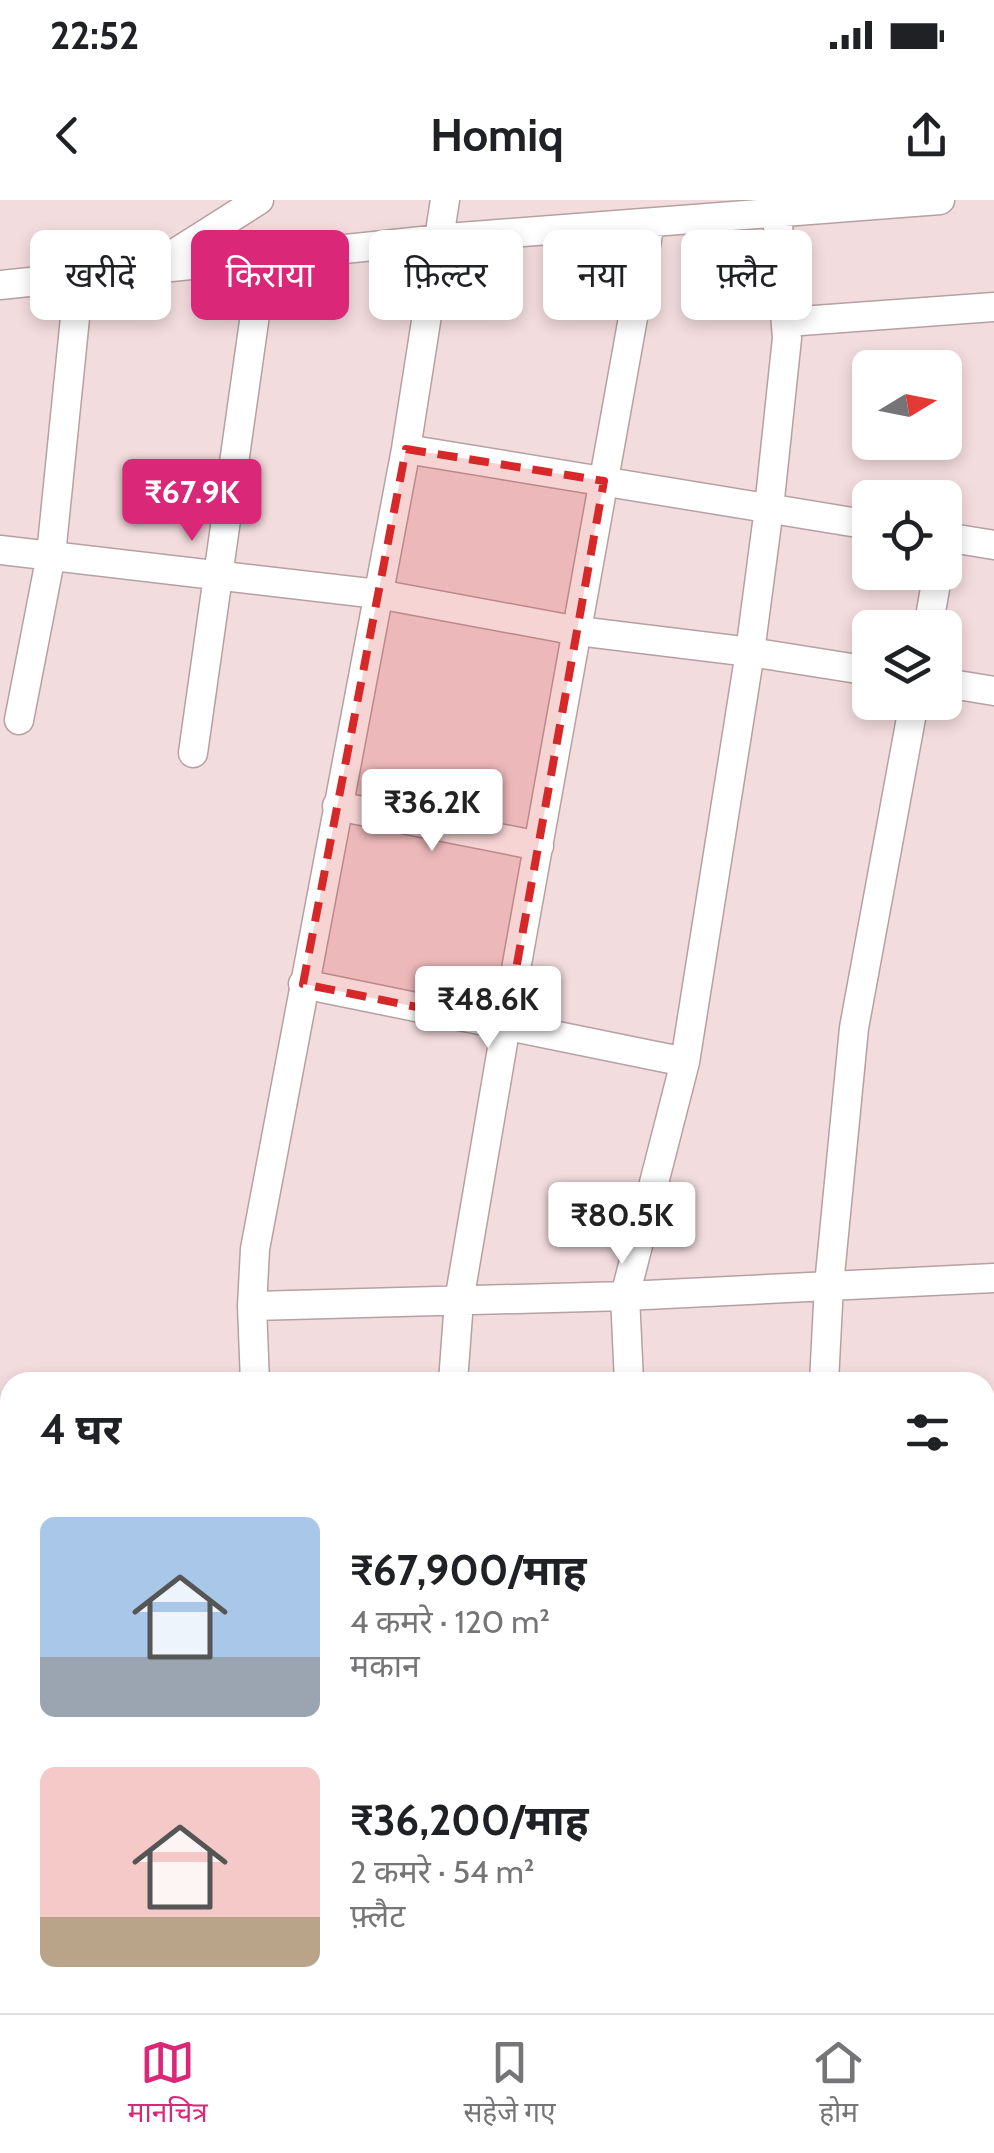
<!DOCTYPE html>
<html lang="hi">
<meta charset="utf-8">
<style>
body{margin:0;font-family:Cabin,"Noto Sans Devanagari",sans-serif;background:#f2f2f2;color:#202124;height:100vh;display:flex;flex-direction:column;font-size:38px;white-space:nowrap}
*{box-sizing:border-box;margin:0}
p{font-size:32px;color:#757577}
.icon{flex:none;width:55px;height:55px;fill:none;stroke:currentColor;stroke-width:2;stroke-linecap:round;stroke-linejoin:round}
.map{position:relative;flex:1;overflow:hidden}
.side{position:absolute;left:0px;top:1172px;width:995px;height:642px;display:flex;flex-direction:column;background:#fff;border-radius:30px 30px 0 0;box-shadow:0 5px 15px #0003}
.side>*{flex:none}
.hud{position:absolute;left:30px;top:30px;width:935px;height:90px;display:flex;gap:20px}
.needle{width:65px;rotate:80deg}
.tools{position:absolute;left:852px;top:150px;display:grid;gap:20px}
.tools a{display:grid;place-items:center;width:110px;height:110px;border-radius:15px;background:#fff;box-shadow:0 5px 15px #0003;font-size:50px}
.price{position:absolute;translate:-50% -85px;padding:0 22px;border-radius:10px;background:#fff;color:#222;font-size:32px;line-height:65px;filter:drop-shadow(0 2px 5px #0008)}
.price::after{content:'';position:absolute;left:50%;top:60px;width:30px;height:22px;margin-left:-15px;background:inherit;clip-path:polygon(0 0,100% 0,50% 100%)}
.price.on{background:#db2777;color:#fff}
ul{padding:0;list-style:none}
li{display:flex;align-items:center;gap:30px;height:250px;padding:0 40px}
li span{display:grid;place-items:center;flex:none;width:280px;height:200px;border-radius:15px;color:#555}
li>.icon{margin-inline-start:auto}
span .icon{width:120px;height:120px;fill:#fffc;stroke-width:1}
li b{font-size:42px}
h2{display:flex;justify-content:space-between;align-items:center;height:120px;padding:0 40px;font-size:42px}
.chip{padding:0 35px;border-radius:15px;background:#fff;box-shadow:0 5px 15px #0003;font-size:35px;line-height:90px}
.chip.on{background:#db2777;color:#fff}
.status{display:flex;justify-content:space-between;align-items:center;height:70px;padding:0 50px;background:#fff;direction:ltr}
.status svg{height:28px;fill:currentColor}
header{display:flex;justify-content:space-between;align-items:center;height:130px;padding:0 40px;background:#fff;font-size:45px;font-weight:700}
.tab-bar{display:flex;justify-content:space-around;align-items:center;height:140px;border-top:2px solid #e0e0e0;background:#fff;font-size:28px;color:#757577}
.tab-bar a{display:grid;justify-items:center;gap:5px}
.tab-bar .on{color:#db2777}
.map>svg:first-child{display:block}
</style>
<div class="status"><b>22:52</b><svg viewBox="0 0 49 12"><path d="M0 12V9h3v3zM5 12V6h3v6zM10 12V3h3v9zM15 12V0h3v12zM26 1h20v11H26zM47 4h2v5h-2z"/></svg></div>
<header><svg class="icon" aria-label="back" viewBox="0 0 24 24"><path d="M15 5l-7 7 7 7"/></svg>Homiq<svg class="icon" aria-label="share" viewBox="0 0 24 24"><path d="M12 15V3M7 8l5-5 5 5M5 13v7h14v-7"/></svg></header>
<div class="map">
<svg width="994" height="1813" viewBox="0 0 994 1813">
<rect width="100%" height="100%" fill="#f3dcde"/>
<g fill="none" stroke-linecap="round" stroke-linejoin="round">
<defs>
<path id="minor" d="M153,67L259,0
M0,85L460,37L940,0
M787,122L994,107
M406,249L870,325
M945,337L994,345
M0,350L378,394L578,431L750,452L870,471
M928,428L938,372
M945,483L994,491
M19,520L51,355L79,78
M193,553L263,58
M337,606L539,646
M303,784L685,862
M252,1106L625,1096L994,1078
M255,1182L252,1106L255,1049L406,249L445,0
M453,1182L459,1101L506,825L650,23
M629,1182L625,1096L685,862L750,452L769,308L787,138L777,13L779,0
M824,1182L829,1085L854,828L914,502
M985,1268H994
M985,1461H994
M0,1626H10
M985,1637H994
M283,1805V1813
M465,1805V1813
M655,1805L656,1813
M841,1805L842,1813"/>
</defs>
<use href="#minor" stroke="#b6a0a2" stroke-width="31"/>
<use href="#minor" stroke="#fff" stroke-width="28"/>
</g>
<path fill="#d62828" fill-opacity="0.2" stroke="#d62828" stroke-width="8" stroke-dasharray="20 12" stroke-linejoin="round" d="M406,249L604,281L506,825L303,784Z"/>
</svg>
<div class="tools">
<a><svg class="needle" viewBox="-14 -14 28 28"><path d="M0-13l5 13h-10z" fill="#e53935"/><path d="M0 13l5-13h-10z" fill="#757577"/></svg></a>
<a><svg class="icon" aria-label="locate" viewBox="0 0 24 24"><circle cx="12" cy="12" r="6"/><path d="M12 2v4M12 18v4M2 12h4M18 12h4"/></svg></a>
<a><svg class="icon" aria-label="layers" viewBox="0 0 24 24"><path d="M12 4l9 5-9 5-9-5zM3 14l9 5 9-5"/></svg></a>
</div>
<b class="price on" style="left:192px;top:344px">₹67.9K</b>
<b class="price" style="left:432px;top:654px">₹36.2K</b>
<b class="price" style="left:488px;top:851px">₹48.6K</b>
<b class="price" style="left:622px;top:1067px">₹80.5K</b>
<div class="hud">
<a class="chip">खरीदें</a>
<a class="chip on">किराया</a>
<a class="chip">फ़िल्टर</a>
<a class="chip">नया</a>
<a class="chip">फ़्लैट</a>
</div>
<section class="side">
<h2>4 घर<svg class="icon" aria-label="filters" viewBox="0 0 24 24"><path d="M4 7h16M4 17h16"/><circle cx="9" cy="7" r="2"/><circle cx="15" cy="17" r="2"/></svg></h2>
<ul>
<li><span style="background:linear-gradient(#a9c7e8 70%,#9aa5b1 0)"><svg class="icon" aria-label="home" viewBox="0 0 24 24"><path d="M3 11l9-7 9 7M6 9v11h12V9"/></svg></span><div><b>₹67,900/माह</b><p>4 कमरे · 120 m²</p><p>मकान</p></div></li>
<li><span style="background:linear-gradient(#f6c9c9 75%,#b9a48a 0)"><svg class="icon" aria-label="home" viewBox="0 0 24 24"><path d="M3 11l9-7 9 7M6 9v11h12V9"/></svg></span><div><b>₹36,200/माह</b><p>2 कमरे · 54 m²</p><p>फ़्लैट</p></div></li>
</ul>
</section>
</div>
<nav class="tab-bar">
<a class="on"><svg class="icon" aria-label="map" viewBox="0 0 24 24"><path d="M3 6l6-2 6 2 6-2v14l-6 2-6-2-6 2zM9 4v14M15 6v14"/></svg>मानचित्र</a>
<a><svg class="icon" aria-label="saved" viewBox="0 0 24 24"><path d="M7 4h10v16l-5-4-5 4z"/></svg>सहेजे गए</a>
<a><svg class="icon" aria-label="home" viewBox="0 0 24 24"><path d="M3 11l9-7 9 7M6 9v11h12V9"/></svg>होम</a>
</nav>
